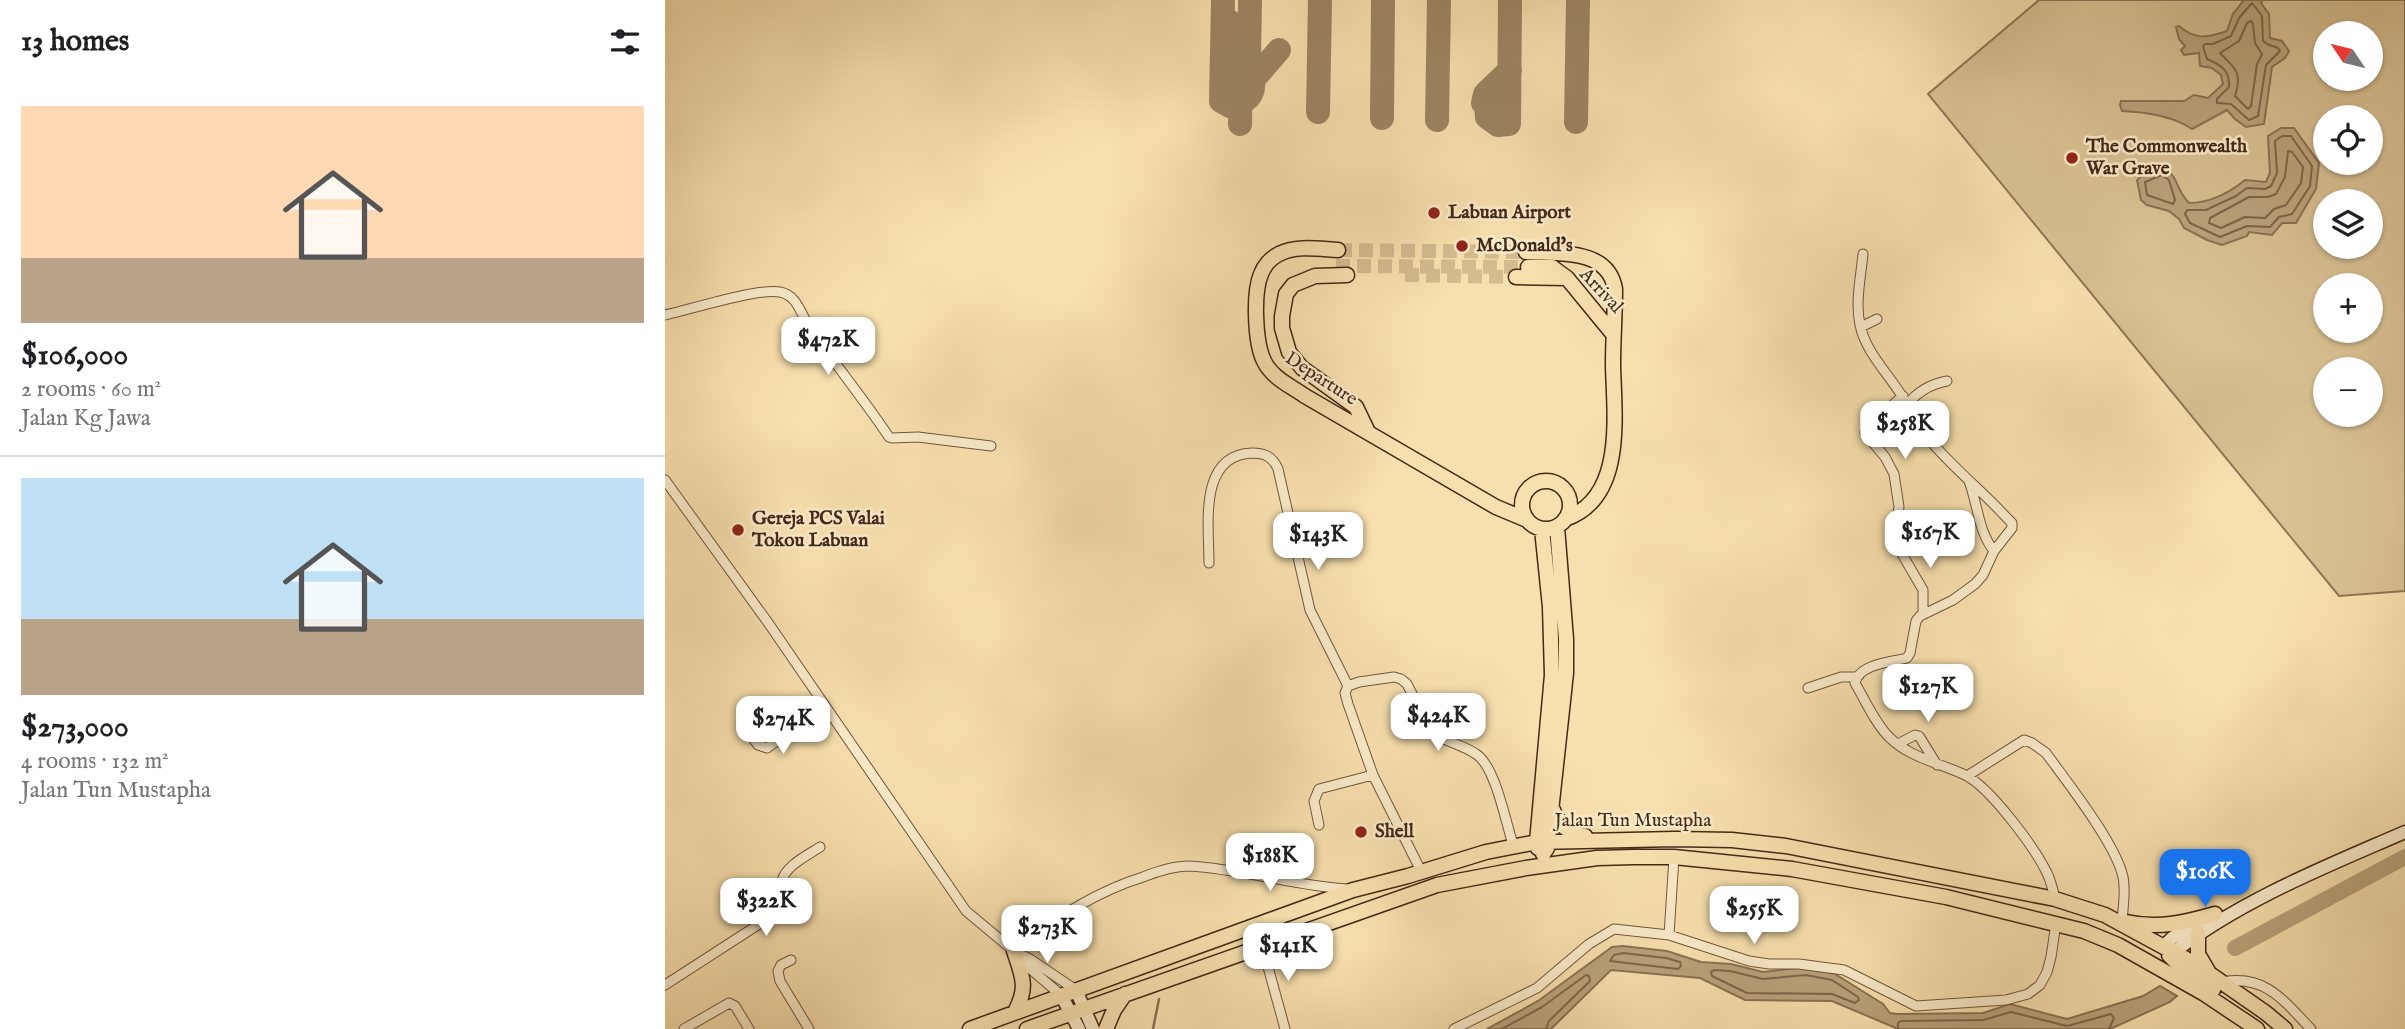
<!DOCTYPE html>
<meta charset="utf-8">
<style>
body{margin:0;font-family:"IM FELL English",serif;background:#f2f2f2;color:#202124;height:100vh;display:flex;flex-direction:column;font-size:26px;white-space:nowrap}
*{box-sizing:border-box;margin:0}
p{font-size:23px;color:#757577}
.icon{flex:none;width:38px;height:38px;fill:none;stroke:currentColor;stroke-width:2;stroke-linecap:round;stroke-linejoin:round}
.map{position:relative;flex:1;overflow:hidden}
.details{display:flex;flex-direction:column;background:#fff;width:665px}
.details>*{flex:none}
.needle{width:46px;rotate:305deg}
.tools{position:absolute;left:1648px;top:21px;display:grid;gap:14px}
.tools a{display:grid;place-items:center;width:70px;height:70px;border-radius:50%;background:#fff;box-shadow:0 2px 5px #0004;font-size:35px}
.price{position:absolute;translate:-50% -60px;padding:0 16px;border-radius:14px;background:#fff;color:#222;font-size:23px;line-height:46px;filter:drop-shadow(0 2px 4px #0008)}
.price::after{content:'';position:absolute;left:50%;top:42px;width:21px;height:16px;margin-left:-10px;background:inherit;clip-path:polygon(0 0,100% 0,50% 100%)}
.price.current{background:#1a73e8;color:#fff}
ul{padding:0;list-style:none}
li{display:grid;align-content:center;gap:14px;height:371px;padding:0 21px}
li+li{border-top:2px solid #e0e0e0}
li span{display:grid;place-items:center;height:217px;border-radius:0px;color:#555}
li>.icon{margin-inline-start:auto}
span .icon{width:126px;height:126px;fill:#fffc;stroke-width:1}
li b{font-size:30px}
h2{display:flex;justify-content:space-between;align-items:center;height:84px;padding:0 21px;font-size:30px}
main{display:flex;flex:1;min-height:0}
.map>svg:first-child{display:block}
</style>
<main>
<section class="details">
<h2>13 homes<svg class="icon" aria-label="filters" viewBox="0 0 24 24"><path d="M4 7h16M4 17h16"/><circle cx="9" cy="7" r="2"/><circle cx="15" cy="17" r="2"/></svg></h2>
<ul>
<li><span style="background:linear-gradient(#ffd9b3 70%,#b9a48a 0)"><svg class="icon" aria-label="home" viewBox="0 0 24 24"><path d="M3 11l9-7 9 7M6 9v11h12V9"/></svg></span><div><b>$106,000</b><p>2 rooms · 60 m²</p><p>Jalan Kg Jawa</p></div></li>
<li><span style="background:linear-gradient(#bfe0f5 65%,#b9a48a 0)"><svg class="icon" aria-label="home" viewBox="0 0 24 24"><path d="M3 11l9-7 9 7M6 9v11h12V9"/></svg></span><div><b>$273,000</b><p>4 rooms · 132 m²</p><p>Jalan Tun Mustapha</p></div></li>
</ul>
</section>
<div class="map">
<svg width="1740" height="1029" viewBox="0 0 1740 1029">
<rect width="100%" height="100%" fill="#f8e0ae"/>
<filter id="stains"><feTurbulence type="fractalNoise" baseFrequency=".00286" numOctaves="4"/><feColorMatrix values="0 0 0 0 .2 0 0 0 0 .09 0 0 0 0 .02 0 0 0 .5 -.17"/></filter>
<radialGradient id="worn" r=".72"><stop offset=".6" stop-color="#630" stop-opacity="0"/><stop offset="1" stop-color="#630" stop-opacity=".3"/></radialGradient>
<path fill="#d9c194" stroke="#8e7556" stroke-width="2" fill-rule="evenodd" d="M1374,0H1740V591L1674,596L1263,94ZM1661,33H1706V79H1661ZM1661,117H1706V163H1661ZM1661,201H1706V247H1661ZM1661,285H1706V331H1661ZM1661,369H1706V415H1661Z"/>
<path fill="#baa27b" stroke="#8a7253" stroke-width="2" d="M1579,0H1598L1596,3L1604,14L1605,38L1617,41L1624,51L1620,58L1607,67L1599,124L1581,127L1570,119L1562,110L1527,129C1508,116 1480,112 1457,111L1455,105L1456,101H1519L1529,95L1543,98L1558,84L1556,75L1547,68L1535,66L1534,53L1519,55L1516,50L1520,46L1514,39L1511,27L1514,26C1530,40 1542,38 1562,31L1568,14Z
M1616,128H1629L1654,163L1651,189L1631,223H1617L1607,235L1584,232L1582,236L1557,245L1542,240L1519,228L1514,219L1504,211L1482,205L1476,200L1472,180L1477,175L1499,167C1514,178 1511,190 1524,203C1545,203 1564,193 1580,180L1601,182L1605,173L1603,136Z
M958,946L1002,951L1036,962L1066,964L1098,972L1141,967L1170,974L1218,1004L1225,1013L1232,1014L1318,1013L1345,1004L1402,1019L1478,996L1495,986L1512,996L1505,1002L1445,1029H1233L1167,1001L1080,1000L1035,978L946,970L886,1029H822L873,1001L947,947Z"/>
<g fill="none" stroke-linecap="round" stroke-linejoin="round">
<path stroke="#7e664a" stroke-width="2" d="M1587,3L1597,16L1598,41L1602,44L1613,48L1615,51L1601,65L1593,116L1584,120L1566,104L1552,103V99L1564,87C1565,70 1556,65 1542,59L1538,47L1540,44H1548L1566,36L1574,18Z
M1586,21L1588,24L1590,43L1597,54L1592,64L1586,106L1583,109L1570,96C1578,71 1569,68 1555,53L1574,41L1582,23Z
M1617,136H1626L1647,166L1645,186L1627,214L1614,217L1605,227L1582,226L1555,237L1525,223L1520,214L1522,210H1541L1571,196L1582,188L1600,189L1606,186L1612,173L1610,141Z
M1623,151L1627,152L1638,167L1636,183L1621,205L1609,209L1600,218L1580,217L1556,228L1544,223L1545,218L1584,197H1603L1611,194L1620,177Z
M1497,175L1504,180L1510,200L1508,204L1482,195L1480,182Z
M958,953L1001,958L1015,962L1016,966L1013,969L945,961L949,955Z
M1049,970L1065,971L1098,979L1141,975L1167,980L1193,997L1194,1000L1190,1003L1167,994L1082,993L1047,976L1046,972Z
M837,1029L877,1007L921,975L924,976L925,981L884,1021L881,1029
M1233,1029V1023L1236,1021L1318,1020L1346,1012L1402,1026L1446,1014L1449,1018L1444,1029"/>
<path stroke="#8a7253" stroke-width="2.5" d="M488,1029L494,999"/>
<path stroke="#baa27b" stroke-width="16" d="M1570,948L1740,857"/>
<path stroke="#9d8463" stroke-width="24" d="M558,0L556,101L565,106C580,103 590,97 588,80L614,50
M564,21L565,38L576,52L575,124
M584,58L585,0
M845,70L820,94L818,103L821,104L822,117L833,125L844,124L845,0
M653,112L655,0
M717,118L718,0
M772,120L774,0
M911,122L913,0"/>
<path stroke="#d4bb90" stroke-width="14" stroke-dasharray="14 7" stroke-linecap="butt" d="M673,250L861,252
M671,266L863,267
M740,275L851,277"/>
<defs>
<path id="minor" d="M1198,254C1196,276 1190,302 1195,325C1201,354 1226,376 1240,401
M0,315C27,309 92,288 115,292C131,295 135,311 142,323C168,362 198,398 224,437L227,438L253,437L326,446
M1196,327L1212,319
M1282,381C1266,384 1252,392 1242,405C1258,444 1312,485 1341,517L1347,523V528L1329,551L1318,575L1310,584L1288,600L1255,616L1251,621L1245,653L1242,658C1226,662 1194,664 1190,683C1200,700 1210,723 1224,737C1245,758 1275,763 1300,775C1325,787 1370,848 1382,873C1386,881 1388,890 1390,899
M1238,396L1203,426L1200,433L1220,457L1229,474L1234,507L1232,519L1226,535L1258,590V613
M0,480L104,624L301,911L349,951L365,959L411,990
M1304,481C1313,505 1313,531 1329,551
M544,563C544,525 533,455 587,453C600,453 608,457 613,469L645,610L683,686L680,693L683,704L708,775L756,871
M683,686L694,682L729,677L736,679L742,684L766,731C779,742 797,744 811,754C830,766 840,819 847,841
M1143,688L1176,677H1191
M79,727L93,745L102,748L160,706
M1233,744L1250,735L1254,736L1272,765
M1302,776L1359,740L1367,743L1381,753C1402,782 1451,844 1458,877C1461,891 1458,907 1457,921
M654,825L649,801L654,789L708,775
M1004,935L1009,857
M597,945L620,1029
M349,951C388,919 430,892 478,877C493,871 508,866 524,866C578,869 630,886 683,889
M126,960L116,965L113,971L115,981L144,1029
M355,960L396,995
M1558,982C1600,974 1619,1001 1646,1029
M0,985L116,910C119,901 115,891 117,881C120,866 143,855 155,847
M19,1029L64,1003L70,1006L84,1029
M789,1029L872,988L924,944L949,929L1004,935L1084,961L1104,964H1134L1179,970L1251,1006L1341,1000L1363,994L1375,985L1382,972L1386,957L1391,923"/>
<path id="secondary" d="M1498,947L1507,938L1536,921
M1509,952C1578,899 1660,867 1740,832
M411,990L428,1029
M396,995L414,1029"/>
<path id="primary" d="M673,250C654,249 631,245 614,254C606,258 599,266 596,274C588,293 590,343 599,361C607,378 626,386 640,396L831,507L862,520
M861,252C894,254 943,248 950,289C950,314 948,339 948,365C949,415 961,498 900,519
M863,267H887L902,278
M682,275L650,276L628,285L621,294L617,316V328L624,352L637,368L691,407L702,430
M851,277L902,278L948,334
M857 505a24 24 0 1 1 48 0a24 24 0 1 1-48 0Z
M887,808C894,825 902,833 920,836
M873,848L872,842L887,675L885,607L877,529
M878,854L882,848L901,673V639L892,527
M1461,922C1493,929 1519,923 1550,914
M1533,933V954L1543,971
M349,951C358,978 363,987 350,1012
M1504,955L1515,966L1548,990
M305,1029L688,890L743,876L821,852L872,842L1010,839L1067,840L1121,846L1390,899L1440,915L1532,965L1601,1013L1620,1029
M362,1029L772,885L861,868L932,858L969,857H1009L1127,869L1281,897L1419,931L1453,945L1538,993L1592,1029
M441,1029L449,1010L460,994"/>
</defs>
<use href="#minor" stroke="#70573e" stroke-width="11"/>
<use href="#secondary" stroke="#422918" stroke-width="15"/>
<use href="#primary" stroke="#422918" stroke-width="17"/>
<use href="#minor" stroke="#faebca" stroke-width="9"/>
<use href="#secondary" stroke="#faebca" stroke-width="12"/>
<use href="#primary" stroke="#f8e0ae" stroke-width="14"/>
</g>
<g fill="#8f2418" stroke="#faebca" stroke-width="2.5">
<circle cx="1407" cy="158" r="7"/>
<circle cx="769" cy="213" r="7"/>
<circle cx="797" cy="246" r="7"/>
<circle cx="73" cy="530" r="7"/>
<circle cx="696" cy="832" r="7"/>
</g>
<g text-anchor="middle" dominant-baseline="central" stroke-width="5" stroke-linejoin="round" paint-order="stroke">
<g font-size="19" font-weight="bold" fill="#422918" stroke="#faebca" text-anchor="start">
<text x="1421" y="147">The Commonwealth<tspan x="1421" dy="22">War Grave</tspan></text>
<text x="783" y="213">Labuan Airport</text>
<text x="811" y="246">McDonald's</text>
<text x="87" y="519">Gereja PCS Valai<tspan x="87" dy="22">Tokou Labuan</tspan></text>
<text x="710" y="832">Shell</text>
</g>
<g font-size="19" fill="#422918" stroke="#faebca">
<text transform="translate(936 291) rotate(47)">Arrival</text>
<text transform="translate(656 379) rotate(33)">Departure</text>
<text x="968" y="821">Jalan Tun Mustapha</text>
</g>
</g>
<rect width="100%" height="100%" filter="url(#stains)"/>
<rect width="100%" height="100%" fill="url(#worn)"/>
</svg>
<div class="tools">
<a><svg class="needle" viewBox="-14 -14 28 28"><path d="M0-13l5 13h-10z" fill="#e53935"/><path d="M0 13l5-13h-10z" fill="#757577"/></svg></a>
<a><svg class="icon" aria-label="locate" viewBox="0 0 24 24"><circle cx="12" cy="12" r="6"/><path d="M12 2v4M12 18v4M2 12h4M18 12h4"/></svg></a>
<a><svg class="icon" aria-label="layers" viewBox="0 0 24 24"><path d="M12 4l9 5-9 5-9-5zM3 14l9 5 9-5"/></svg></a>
<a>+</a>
<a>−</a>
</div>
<b class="price" style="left:163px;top:377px">$472K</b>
<b class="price" style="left:1240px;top:461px">$258K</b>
<b class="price" style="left:1265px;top:570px">$167K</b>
<b class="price" style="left:653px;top:572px">$143K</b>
<b class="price" style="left:1263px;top:724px">$127K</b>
<b class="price" style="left:773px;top:753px">$424K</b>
<b class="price" style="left:118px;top:756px">$274K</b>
<b class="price" style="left:605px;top:893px">$188K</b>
<b class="price current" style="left:1540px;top:909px">$106K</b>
<b class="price" style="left:101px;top:938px">$322K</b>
<b class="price" style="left:1089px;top:946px">$255K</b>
<b class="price" style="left:382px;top:965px">$273K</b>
<b class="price" style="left:623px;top:983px">$141K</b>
</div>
</main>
